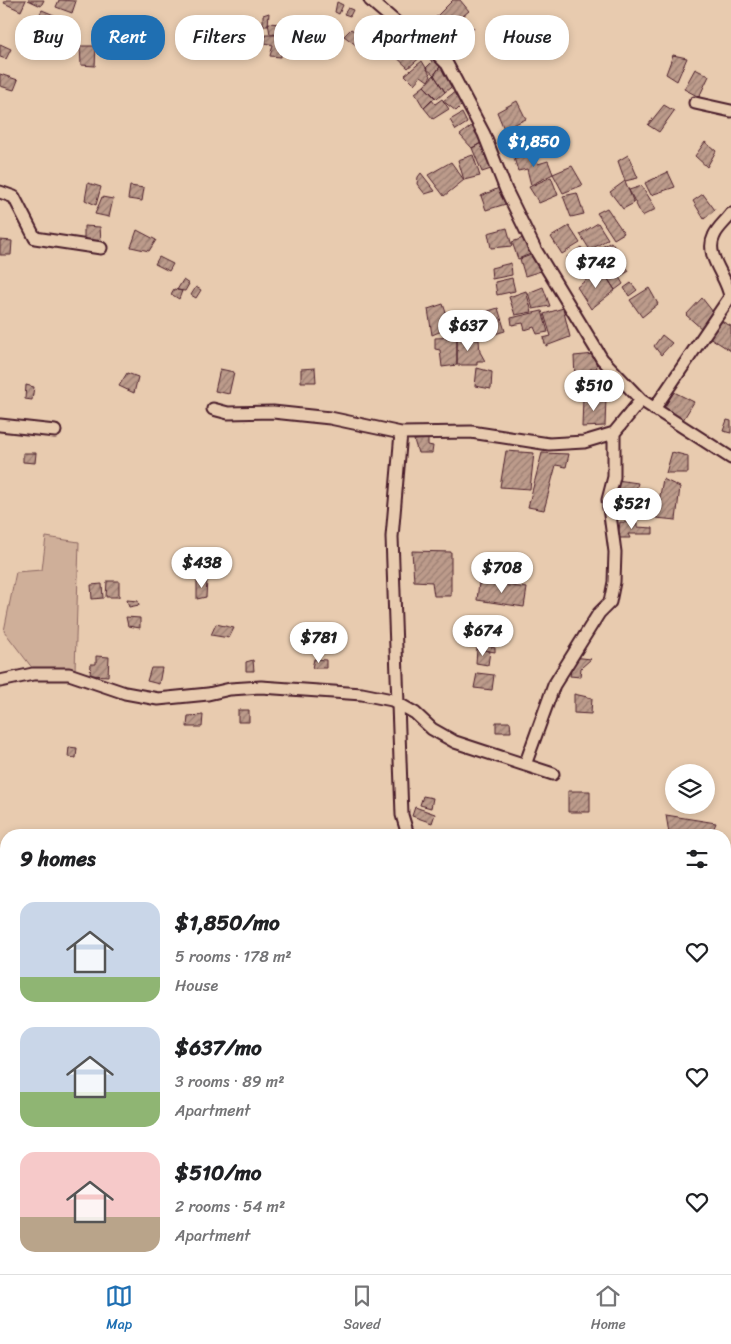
<!DOCTYPE html>
<meta charset="utf-8">
<style>
body{margin:0;font-family:Sriracha,sans-serif;background:#f6f6f6;color:#202124;height:100vh;display:flex;flex-direction:column;font-size:19px;white-space:nowrap}
*{box-sizing:border-box;margin:0}
p{font-size:16px;color:#757577}
.icon{flex:none;width:28px;height:28px;fill:none;stroke:currentColor;stroke-width:2;stroke-linecap:round;stroke-linejoin:round}
.map{position:relative;flex:1;overflow:hidden}
.details{position:absolute;left:0px;top:829px;width:731px;height:446px;display:flex;flex-direction:column;background:#fff;border-radius:20px 20px 0 0;box-shadow:0 2px 8px #0003}
.details>*{flex:none}
.hud{position:absolute;left:15px;top:15px;width:701px;height:45px;display:flex;gap:10px}
.fabs{position:absolute;left:665px;top:764px;display:grid;gap:10px}
.fabs a{display:grid;place-items:center;width:50px;height:50px;border-radius:50%;background:#fff;box-shadow:0 2px 8px #0003;font-size:25px}
.price{position:absolute;translate:-50% -42px;padding:0 11px;border-radius:18px;background:#fff;color:#222;font-size:16px;line-height:32px;filter:drop-shadow(0 1px 2px #0008)}
.price::after{content:'';position:absolute;left:50%;top:30px;width:15px;height:11px;margin-left:-8px;background:inherit;clip-path:polygon(0 0,100% 0,50% 100%)}
.price.on{background:#1f6fb2;color:#fff}
ul{padding:0;list-style:none}
li{display:flex;align-items:center;gap:15px;height:125px;padding:0 20px}
li span{display:grid;place-items:center;flex:none;width:140px;height:100px;border-radius:15px;color:#555}
li>.icon{margin-inline-start:auto}
span .icon{width:60px;height:60px;fill:#fffc;stroke-width:1}
li b{font-size:21px}
h2{display:flex;justify-content:space-between;align-items:center;height:60px;padding:0 20px;font-size:21px}
.tag{padding:0 18px;border-radius:20px;background:#fff;box-shadow:0 2px 8px #0003;font-size:18px;line-height:45px}
.tag.on{background:#1f6fb2;color:#fff}
.menu{display:flex;justify-content:space-around;align-items:center;height:70px;border-top:1px solid #e0e0e0;background:#fff;font-size:14px;color:#757577}
.menu a{display:grid;justify-items:center;gap:2px}
.menu .on{color:#1f6fb2}
.map>svg:first-child{display:block}
</style>
<div class="map">
<svg width="731" height="1274" viewBox="0 0 731 1274">
<defs>
<pattern id="building-hatch" width="6" height="6" patternUnits="userSpaceOnUse" patternTransform="scale(1.25)"><rect width="6" height="6" fill="#bc9b8b"/><path d="M-1 1l2-2M0 6l6-6M5 7l2-2" fill="none" stroke="#9b7e72"/></pattern>
</defs>
<rect width="100%" height="100%" fill="#e8cbaf"/>
<filter id="ink" filterUnits="userSpaceOnUse"><feTurbulence type="fractalNoise" baseFrequency=".02" numOctaves="2"/><feDisplacementMap in="SourceGraphic" scale="10" xChannelSelector="R" yChannelSelector="G"/><feConvolveMatrix kernelMatrix="1 2 1 2 8 2 1 2 1" color-interpolation-filters="sRGB"/></filter>
<g filter="url(#ink)">
<path fill="#cfaf99" stroke="#8c6762" d="M46,537L79,542L75,670L33,669L4,631L16,572L42,570Z"/>
<path fill="url(#building-hatch)" stroke="#4a1f2b" d="M6,0H26L21,11L4,3Z
M28,0H44L41,6Z
M59,0L76,1L72,13L56,7Z
M453,0H460L469,11L457,21L474,28L458,50L431,22Z
M337,2L343,5L339,14L335,12Z
M348,8L353,10L350,16L344,14Z
M42,10L54,15L48,28L36,21Z
M269,13L268,26H263V15Z
M54,15L62,19L56,32L48,28Z
M26,18L48,28L44,36L22,26Z
M268,23L281,24L282,35L270,34Z
M294,23L303,26L297,41L291,38Z
M351,29L364,37L356,45L344,36Z
M524,31L535,39L522,59L511,46Z
M340,34L334,45L328,42L334,35Z
M265,35H282L281,57L270,56L273,45L265,43Z
M407,37L429,50L408,68L392,53Z
M0,44L11,49L6,59L0,57Z
M80,46H96L95,66L81,65Z
M432,54L444,61L434,75L426,68L432,62L429,57Z
M673,55L687,58L677,81L666,74Z
M422,61L431,76L428,81L421,76L414,84L405,75Z
M443,63L455,84L445,92L434,75Z
M695,69L709,76L699,97L684,89Z
M0,74L18,80L14,90L0,86Z
M434,75L445,92L437,99L424,86Z
M424,86L435,98L424,108L415,93Z
M456,91L465,102L456,111L443,101Z
M442,99L449,109L433,119L424,108L432,100L435,104Z
M517,101L526,119L504,129L497,112Z
M664,105L674,111L659,132L648,125Z
M462,113L467,123L456,130L450,120Z
M474,124L483,142L472,148L460,135Z
M483,142L494,168L482,172L472,148Z
M705,142L716,151L707,167L695,156Z
M473,155L480,176L464,180L458,160Z
M536,155L538,164L548,161L553,174L531,185L527,169L518,171L514,158Z
M628,155L638,178L625,181L618,161Z
M451,162L464,180L444,196L428,175Z
M572,166L583,185L563,193L553,174Z
M668,172L675,187L651,195L645,183Z
M421,173L435,191L425,194L417,184L418,177Z
M551,177L558,195L539,203L529,187Z
M625,181L634,203L623,209L610,192Z
M88,183L101,187L96,205L85,200Z
M130,186L144,188L142,201L128,199Z
M642,186L656,209L642,216L629,190Z
M501,187L509,203L486,210L481,196Z
M577,193L584,214L571,217L563,196Z
M703,194L715,210L704,219L693,201Z
M102,197L113,199L109,217L95,214Z
M607,208L624,233L614,239L597,213Z
M598,223L608,239L590,250L580,234Z
M84,226L100,227L101,241L84,239Z
M569,226L580,243L562,254L551,237Z
M507,228L512,246L491,248L488,233Z
M137,230L156,240L149,251L131,247Z
M526,237L533,253L518,259L512,242Z
M0,240L12,241L11,255H0Z
M611,242L621,256L598,268L589,254Z
M581,247L590,262L576,273L567,257Z
M534,254L541,271L525,276L520,259Z
M159,257L173,264L169,271L155,264Z
M621,259L629,271L619,277L623,284L615,290L603,271Z
M511,263L512,275L492,279L491,268Z
M601,269L615,290L591,309L577,287Z
M512,278L515,291L497,295L495,282Z
M183,280L189,284L185,291L177,290Z
M631,283L637,290L629,296L624,288Z
M196,287L201,290L196,298L191,295Z
M543,287L550,306L533,309L528,293Z
M649,288L658,304L642,317L630,300Z
M174,289L182,291L179,299L171,294Z
M526,291L532,312L515,315L509,297Z
M702,298L713,312L702,329L686,315Z
M443,304L451,327L432,335L428,309Z
M498,308L505,331L481,338L475,315Z
M563,308L570,337L546,346L543,338L551,336L544,314Z
M542,311L548,332L537,334L534,327L525,330L523,323L512,325L511,318Z
M719,320L731,326V351L709,337Z
M662,335L672,343L661,355L654,346Z
M457,337L479,340L480,352L485,361H477V365H457Z
M457,337V365L442,367L440,350L435,349V338Z
M595,354L597,368L590,369V378L575,379L574,356Z
M315,368L316,382H301V369Z
M477,368L492,372L491,389L475,386Z
M220,369L234,372L229,394L215,391Z
M127,373L138,377L134,393L119,386Z
M595,377L599,393L571,398L569,383Z
M26,385L34,387L32,400L25,399Z
M674,392L694,402L683,420L664,408Z
M583,397H606L605,426L582,427Z
M727,420L731,421V433L723,431Z
M428,439V445L433,446L432,453H418L414,440Z
M506,451L534,453L530,489L500,487Z
M672,452L688,456V473H666Z
M23,453H36L35,463L23,462Z
M542,453L569,454L566,467L556,465L544,510L528,507Z
M663,479L680,487L676,520L656,518Z
M617,480L638,483L636,490L628,489L626,492L613,490Z
M620,522L637,523V527L653,528V534H628L630,538H618Z
M412,551L451,552V596H434L432,582L414,581Z
M197,579L207,580L206,597L197,599Z
M107,581H119V597H106Z
M479,582L527,588L524,607L477,600Z
M102,584L103,598L92,599L91,585Z
M127,600L138,601L139,605L129,607Z
M126,617L140,618V628L128,626Z
M481,623L502,627L498,637L478,636Z
M216,624L234,628L229,638L211,635Z
M479,639H492L491,647L495,648V652L477,649Z
M477,649L490,651L488,665L476,663Z
M96,656L109,657L108,676L90,675L91,664H96Z
M573,657L591,659L581,668L580,677L570,676Z
M314,659L326,660V668H312Z
M253,660L254,671H246V662Z
M151,668H162L159,684L147,681Z
M477,673L494,675L492,690L474,688Z
M574,694L592,698L591,714L574,713Z
M238,710H249V722H238Z
M203,715L202,727H187L188,716Z
M496,722H510L511,732H496Z
M69,747L77,748L76,758L68,757Z
M568,791H590V812H568Z
M423,796L433,798L431,808L420,805Z
M415,807L435,814L432,823L412,816Z
M666,815L716,823L711,835H678L669,833Z"/>
<g fill="none" stroke-linecap="round" stroke-linejoin="round">
<defs>
<path id="minor" d="M370,0L405,30L432,49L447,64L484,134L506,190L535,249L602,359L641,400L731,458
M695,103L731,111
M0,192L14,197L35,238L101,248
M213,409L228,413L273,412L330,418L401,433L471,432L549,444L584,442L614,433L641,400
M654,409L730,297C728,277 704,256 714,236C717,228 726,221 731,214
M0,425L55,431
M401,433L392,537L402,815L408,835
M0,681L33,674H69L125,693L158,699L208,694L230,689L261,687L362,694L392,700L415,713L432,729L455,742L553,774
M525,765L554,685L599,613L610,602L614,582L615,552L608,500L614,477V433
M219,1274V1269"/>
</defs>
<use href="#minor" stroke="#4a1f2b" stroke-width="15"/>
<use href="#minor" stroke="#e8cbaf" stroke-width="11"/>
</g>
</g>
</svg>
<div class="fabs">
<a><svg class="icon" aria-label="layers" viewBox="0 0 24 24"><path d="M12 4l9 5-9 5-9-5zM3 14l9 5 9-5"/></svg></a>
</div>
<b class="price on" style="left:534px;top:168px">$1,850</b>
<b class="price" style="left:596px;top:289px">$742</b>
<b class="price" style="left:468px;top:352px">$637</b>
<b class="price" style="left:594px;top:412px">$510</b>
<b class="price" style="left:632px;top:530px">$521</b>
<b class="price" style="left:202px;top:589px">$438</b>
<b class="price" style="left:502px;top:594px">$708</b>
<b class="price" style="left:483px;top:657px">$674</b>
<b class="price" style="left:319px;top:664px">$781</b>
<div class="hud">
<a class="tag">Buy</a>
<a class="tag on">Rent</a>
<a class="tag">Filters</a>
<a class="tag">New</a>
<a class="tag">Apartment</a>
<a class="tag">House</a>
</div>
<section class="details">
<h2>9 homes<svg class="icon" aria-label="filters" viewBox="0 0 24 24"><path d="M4 7h16M4 17h16"/><circle cx="9" cy="7" r="2"/><circle cx="15" cy="17" r="2"/></svg></h2>
<ul>
<li><span style="background:linear-gradient(#c9d6e8 75%,#8fb573 0)"><svg class="icon" aria-label="home" viewBox="0 0 24 24"><path d="M3 11l9-7 9 7M6 9v11h12V9"/></svg></span><div><b>$1,850/mo</b><p>5 rooms · 178 m²</p><p>House</p></div><svg class="icon" aria-label="heart" viewBox="0 0 24 24"><path d="M12 20l-8-8c-3-5 5-10 8-4 3-6 11-1 8 4z"/></svg></li>
<li><span style="background:linear-gradient(#c9d6e8 65%,#8fb573 0)"><svg class="icon" aria-label="home" viewBox="0 0 24 24"><path d="M3 11l9-7 9 7M6 9v11h12V9"/></svg></span><div><b>$637/mo</b><p>3 rooms · 89 m²</p><p>Apartment</p></div><svg class="icon" aria-label="heart" viewBox="0 0 24 24"><path d="M12 20l-8-8c-3-5 5-10 8-4 3-6 11-1 8 4z"/></svg></li>
<li><span style="background:linear-gradient(#f6c9c9 65%,#b9a48a 0)"><svg class="icon" aria-label="home" viewBox="0 0 24 24"><path d="M3 11l9-7 9 7M6 9v11h12V9"/></svg></span><div><b>$510/mo</b><p>2 rooms · 54 m²</p><p>Apartment</p></div><svg class="icon" aria-label="heart" viewBox="0 0 24 24"><path d="M12 20l-8-8c-3-5 5-10 8-4 3-6 11-1 8 4z"/></svg></li>
</ul>
</section>
</div>
<nav class="menu">
<a class="on"><svg class="icon" aria-label="map" viewBox="0 0 24 24"><path d="M3 6l6-2 6 2 6-2v14l-6 2-6-2-6 2zM9 4v14M15 6v14"/></svg>Map</a>
<a><svg class="icon" aria-label="saved" viewBox="0 0 24 24"><path d="M7 4h10v16l-5-4-5 4z"/></svg>Saved</a>
<a><svg class="icon" aria-label="home" viewBox="0 0 24 24"><path d="M3 11l9-7 9 7M6 9v11h12V9"/></svg>Home</a>
</nav>
